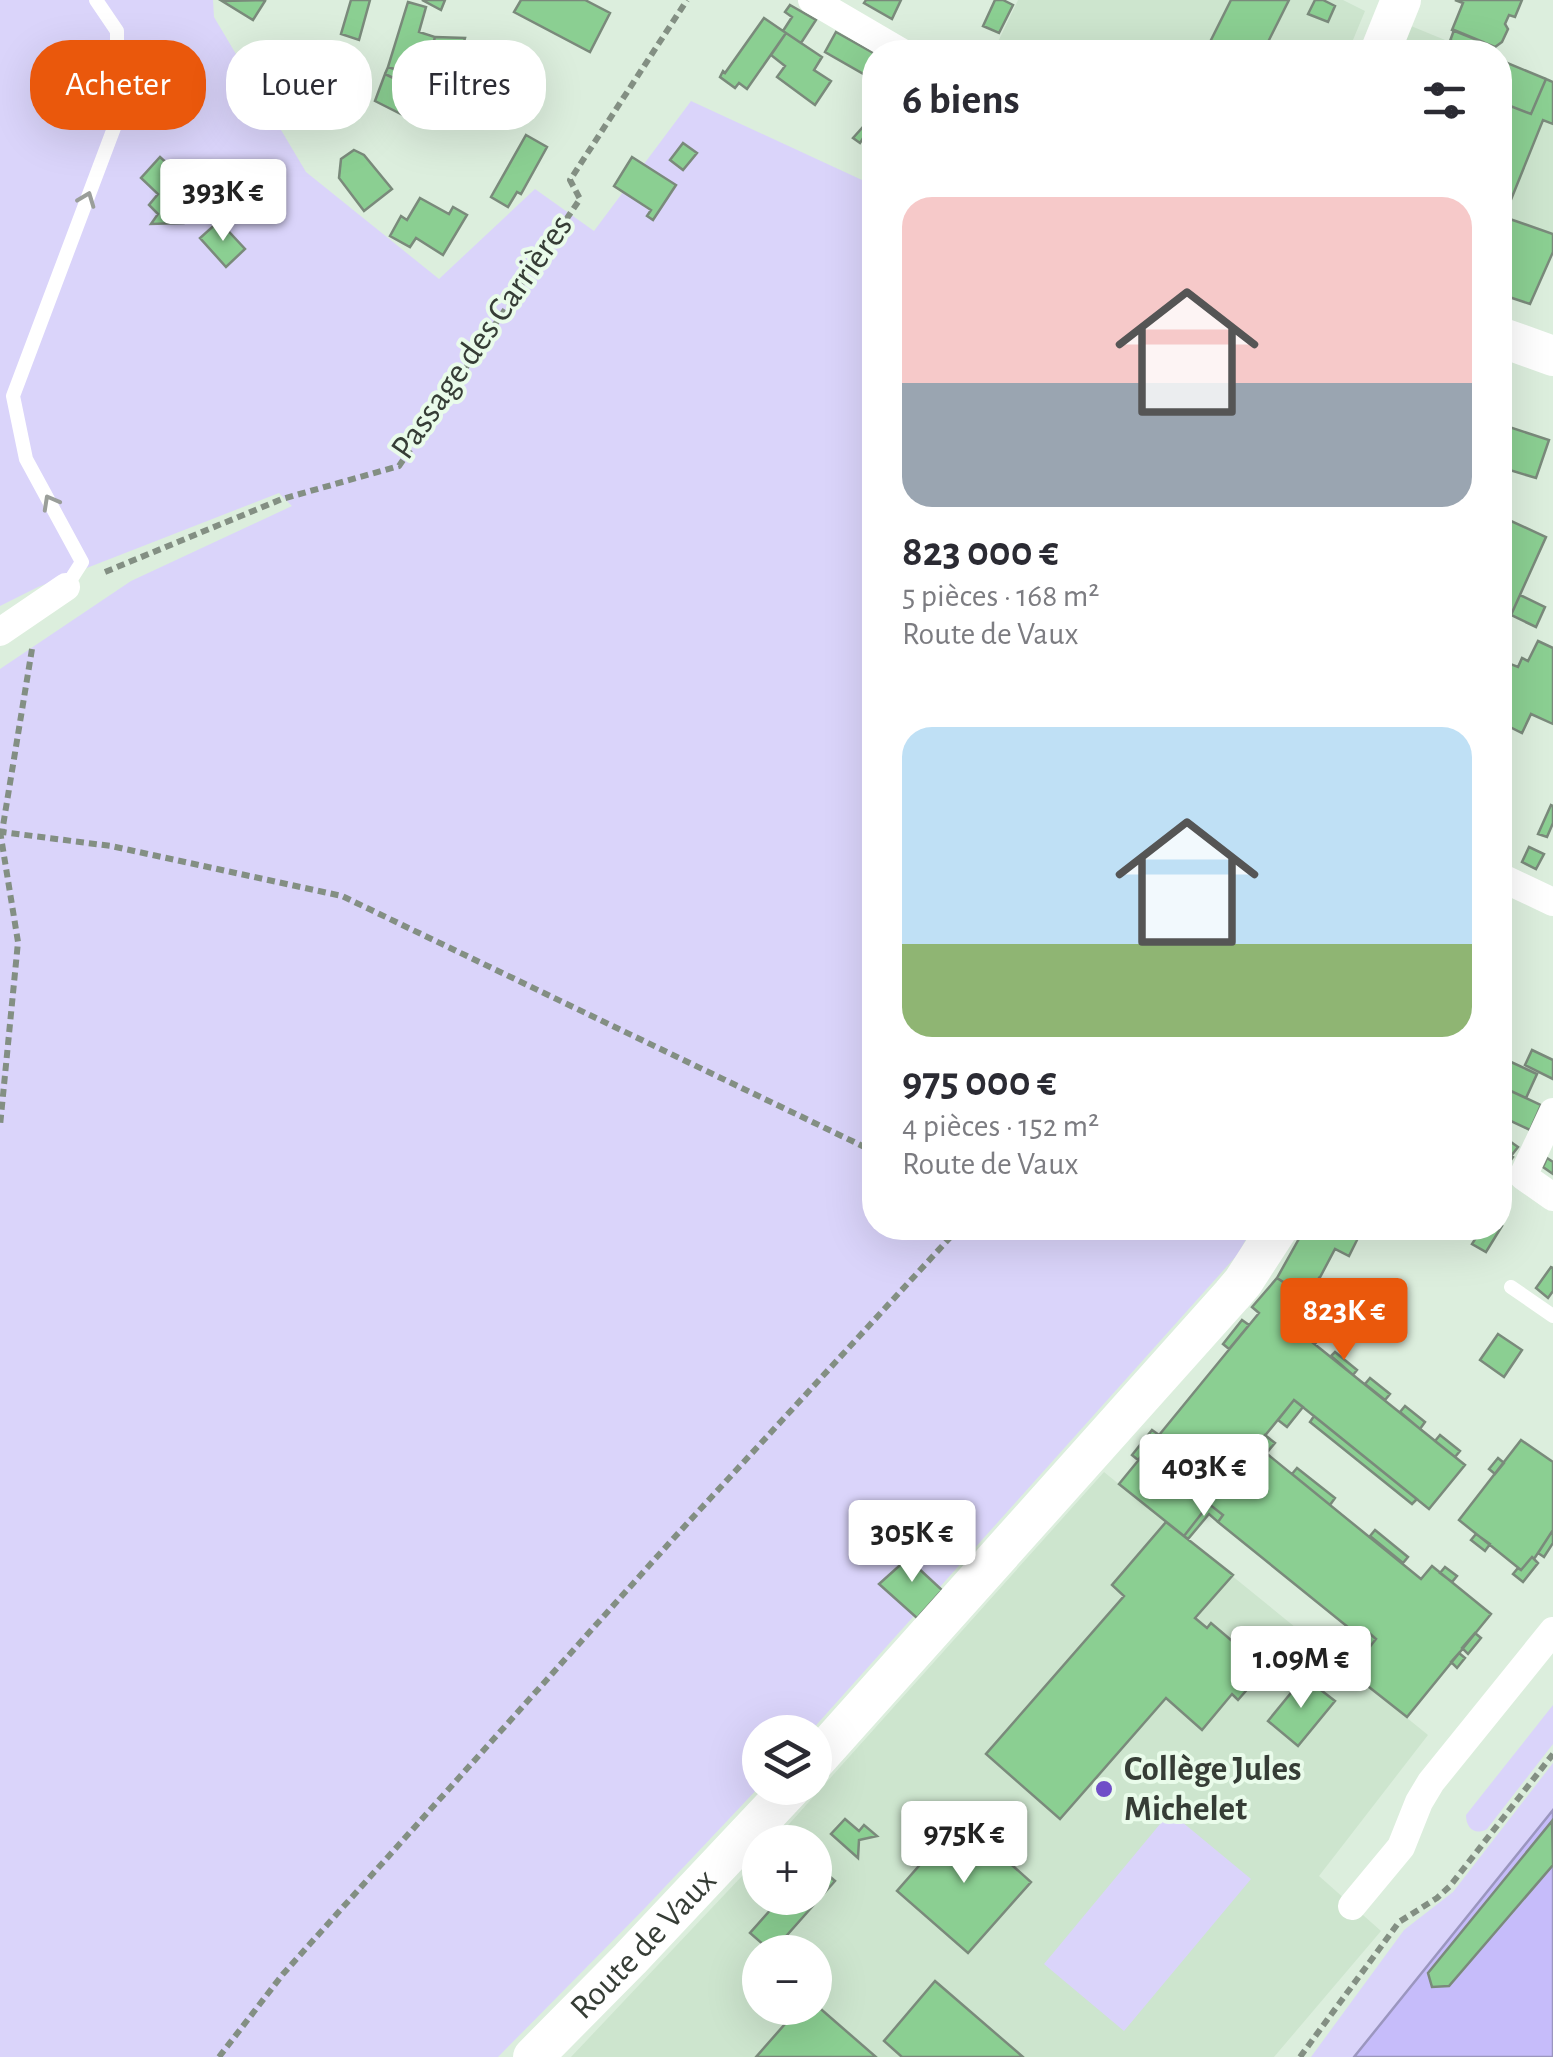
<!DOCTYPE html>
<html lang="fr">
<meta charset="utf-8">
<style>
body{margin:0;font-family:"Alegreya Sans",sans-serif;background:#f7f7f7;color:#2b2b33;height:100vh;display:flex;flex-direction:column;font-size:38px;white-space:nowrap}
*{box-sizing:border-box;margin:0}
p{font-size:32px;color:#7c7c81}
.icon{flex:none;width:55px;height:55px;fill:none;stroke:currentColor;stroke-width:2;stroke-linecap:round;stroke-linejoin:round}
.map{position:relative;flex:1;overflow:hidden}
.panel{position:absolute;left:862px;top:40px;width:650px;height:1200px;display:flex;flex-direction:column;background:#fff;border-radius:40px;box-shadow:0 10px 40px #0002}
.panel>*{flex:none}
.banner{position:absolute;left:30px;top:40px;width:682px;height:90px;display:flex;gap:20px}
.buttons{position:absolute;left:742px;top:1715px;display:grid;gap:20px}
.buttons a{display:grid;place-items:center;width:90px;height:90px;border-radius:50%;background:#fff;box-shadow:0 10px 40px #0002;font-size:50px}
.price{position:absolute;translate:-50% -85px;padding:0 22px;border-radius:10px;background:#fff;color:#222;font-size:32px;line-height:65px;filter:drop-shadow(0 2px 5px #0008)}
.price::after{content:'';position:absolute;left:50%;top:60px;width:30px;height:22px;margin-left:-15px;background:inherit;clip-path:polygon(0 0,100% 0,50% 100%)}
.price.on{background:#ea580c;color:#fff}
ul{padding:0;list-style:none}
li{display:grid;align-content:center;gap:20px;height:530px;padding:0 40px}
li span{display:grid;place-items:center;height:310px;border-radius:30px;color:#555}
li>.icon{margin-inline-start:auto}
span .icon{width:180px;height:180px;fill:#fffc;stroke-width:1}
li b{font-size:42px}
h2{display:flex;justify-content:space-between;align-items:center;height:120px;padding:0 40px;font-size:42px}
.chip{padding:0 35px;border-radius:40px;background:#fff;box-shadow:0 10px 40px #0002;font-size:35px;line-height:90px}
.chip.on{background:#ea580c;color:#fff}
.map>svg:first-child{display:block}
</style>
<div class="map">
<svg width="1553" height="2057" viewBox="0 0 1553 2057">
<rect width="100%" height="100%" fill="#dceedd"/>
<path fill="#cde5ce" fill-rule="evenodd" d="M1018,0H1343L1365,11L1348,52H993Z
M1411,26L1450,42L1480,52H1400Z
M1500,60L1553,82V252L1530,304L1500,294Z
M1104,1472L1428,1735L1319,1876L1381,1931L1274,2057H571L760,1857V1898H815V1842H773ZM760,1952H815V2008H760Z"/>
<path fill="#dad4fa" d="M0,0H213L214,17L306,172L439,279L535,189L594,231L691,101L875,186V1228H1252L1238,1254L810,1732H760V1786L645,1908L498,2057H0V669L131,581L292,506L279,493L38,587L0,606Z
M1553,1705V1744L1487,1829C1475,1836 1466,1828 1466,1815Z
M1553,1763V1810L1354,2057H1311L1404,1930L1453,1892Z
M1170,1812L1251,1879L1124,2031L1044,1964Z"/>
<path fill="#c6bcfa" stroke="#9b96bf" stroke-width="2.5" d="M1553,1810V2057H1354Z"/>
<path fill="#8bcf92" stroke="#7a8a7b" stroke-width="2.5" d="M263,0L265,1L253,20L222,1Z
M351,0H370L359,40L341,34Z
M422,0H445L441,10Z
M521,0H585L610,13L590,52L514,12Z
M866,0H901L892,19L864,3Z
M995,0H1003L1013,5L999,33L983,26Z
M1231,0H1289L1263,52H1205Z
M1315,0H1323L1335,6L1328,22L1308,14Z
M1455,0H1522L1515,17L1509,15L1505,24L1508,29L1502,42L1495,47L1452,30L1463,3Z
M408,2L426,7L419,32L435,37L423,78L388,67Z
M790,5L816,20L801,43L783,31L792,17L785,12Z
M764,18L786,33L747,89L739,83L735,88L720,77L723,71L725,73Z
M1454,30L1483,42L1479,52L1450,41Z
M836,32L875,54V90L864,80L865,75L825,52Z
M786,33L822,57L814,70L831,81L815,105L777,77L785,66L771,55Z
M435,37L465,38L450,93L421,82Z
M1452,41L1479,52H1480H1447Z
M271,44L315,85L301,100L258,59Z
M1500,60L1546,79L1531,114L1500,102Z
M388,67L418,77L414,88L385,74Z
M385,74L416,89L403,115L375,101Z
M517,76L527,82L517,98L507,91Z
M1546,79L1553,82V124L1543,120L1504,217L1553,234V252L1530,304L1500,294V102L1531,114Z
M862,128L867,132L860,143L853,138Z
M526,135L547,147L521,194L517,192L508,207L491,197Z
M683,143L697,153L683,170L670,160Z
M354,150L364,155L392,189L364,211L339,178L341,159Z
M160,157L206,199L184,223L151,224L158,214L149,205L158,194L141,178Z
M632,157L676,185L653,220L647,216L651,210L614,186Z
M420,198L449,214L453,207L467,215L443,255L416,238L410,247L390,236L401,216L407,220Z
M219,221L245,249L226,267L200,238Z
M1500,424L1549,440L1536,478L1500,467Z
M1500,516L1546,537L1511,615L1500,610Z
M1520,595L1545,607L1536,627L1511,615Z
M1538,641L1553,648V724L1531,714L1522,733L1500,722V660L1518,667L1522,658L1528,661Z
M1551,805L1553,806V823L1547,837L1538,834Z
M1529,847L1544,854L1536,869L1522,862Z
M1532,1050L1553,1060V1079L1525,1065Z
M1511,1062L1537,1074L1526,1098L1500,1086Z
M1500,1086L1541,1105L1530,1130L1500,1116Z
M1501,1135L1518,1147L1511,1156L1500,1148Z
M1500,1148L1513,1157L1503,1171L1500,1168Z
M1547,1158L1553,1162V1174L1543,1167Z
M1500,1225L1502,1226L1486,1252L1472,1244L1482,1228H1500Z
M1305,1228H1339L1357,1240L1349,1256L1335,1249L1309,1298L1277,1278Z
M1339,1228H1360L1354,1238Z
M1551,1267L1553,1268V1291L1548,1298L1536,1288Z
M1277,1278L1328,1312L1307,1338L1465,1465L1429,1509L1294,1400L1254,1449L1263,1457L1266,1453L1421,1579L1432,1566L1491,1614L1407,1717L1350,1672L1376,1639L1368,1632L1365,1630L1360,1636L1354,1632L1218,1522L1223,1515L1209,1504L1184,1536L1119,1484L1259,1313L1252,1307Z
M1319,1278L1331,1284L1324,1297L1319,1295L1315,1303L1309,1298Z
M1328,1312L1336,1317L1315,1344L1307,1338Z
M1242,1320L1249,1325L1229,1349L1223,1344Z
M1498,1334L1522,1350L1504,1377L1480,1360Z
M1335,1352L1357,1370L1353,1375L1331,1356Z
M1370,1378L1390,1394L1385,1400L1365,1384Z
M1294,1400L1303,1407L1287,1427L1278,1420Z
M1405,1406L1425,1422L1420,1429L1400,1412Z
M1314,1416L1417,1499L1412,1504L1310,1422Z
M1152,1430L1159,1435L1138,1460L1132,1455Z
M1265,1435L1275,1443L1263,1457L1254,1449Z
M1440,1435L1460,1451L1455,1457L1435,1441Z
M1521,1440L1553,1462V1530L1534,1559L1532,1557L1521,1570L1459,1520Z
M1498,1458L1504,1463L1495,1474L1489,1469Z
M1297,1468L1335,1498L1330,1505L1292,1474Z
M1209,1504L1223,1515L1218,1522L1209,1514L1188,1539L1184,1536Z
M1166,1522L1233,1575L1195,1618L1207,1628L1211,1623L1265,1669L1238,1700L1232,1694L1202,1730L1166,1698L1060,1819L986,1754L1124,1596L1112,1585Z
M1375,1530L1408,1557L1403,1563L1370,1536Z
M1553,1530V1543L1544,1557L1538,1553Z
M1476,1534L1490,1544L1485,1551L1471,1540Z
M918,1549L926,1558L916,1566L942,1590L917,1618L879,1584Z
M1532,1557L1538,1563L1523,1582L1513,1574L1518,1568L1521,1570Z
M1445,1567L1457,1576L1452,1582L1440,1573Z
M1368,1632L1376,1639L1357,1663L1349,1656Z
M1475,1633L1481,1638L1468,1654L1462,1648Z
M1459,1653L1465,1658L1457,1668L1451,1662Z
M1304,1677L1335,1701L1298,1746L1268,1721Z
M845,1819L859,1831L864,1825L877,1836L859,1840L858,1858L831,1834Z
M960,1819L1031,1882L968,1953L897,1891Z
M1552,1821L1553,1865L1449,1986L1432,1987L1428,1973Z
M815,1864L835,1881L772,1952L750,1933L781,1898H815Z
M935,1981L1023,2057H902L884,2041Z
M815,2004L876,2057H756L799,2008H815Z"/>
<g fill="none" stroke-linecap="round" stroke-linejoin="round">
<path stroke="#838f83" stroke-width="6" stroke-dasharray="8 5" stroke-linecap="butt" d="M105,572L282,499L399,466L580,199L570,180L687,0
M32,649L2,832L111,846L342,896L875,1152
M0,831L18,942L0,1126
M219,2057L283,1974L672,1540L956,1231L957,1228
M1300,2057L1399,1922L1437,1898L1450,1886L1553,1754"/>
<path stroke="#fff" stroke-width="14" d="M66,587L82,562L26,459L13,396L117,120V31L96,0
M1511,1287L1553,1316"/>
<path stroke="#fff" stroke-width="28" d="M812,0L901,52
M0,632L66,587
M1500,877L1553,902
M1553,1112L1523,1176L1553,1197
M1352,1906L1401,1847L1419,1802L1431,1782L1553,1631"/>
<g stroke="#fff" stroke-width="40">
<path d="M1380,52L1401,0"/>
<path d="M1500,337L1553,356"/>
<path d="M815,1761L1232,1295L1243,1282L1278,1228"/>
<path id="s1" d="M533,2057L630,1959L791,1788"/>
</g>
</g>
<defs><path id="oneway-chevron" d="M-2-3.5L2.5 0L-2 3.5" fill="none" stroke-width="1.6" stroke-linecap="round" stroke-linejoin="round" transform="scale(2.5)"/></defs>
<g stroke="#9a9e9a">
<use href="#oneway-chevron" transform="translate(87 199) rotate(-69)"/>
<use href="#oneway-chevron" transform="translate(50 502) rotate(-119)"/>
</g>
<circle fill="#704fc8" stroke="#e9fbea" stroke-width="4" cx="1104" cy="1789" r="10"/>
<g text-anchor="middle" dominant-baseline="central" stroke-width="8" stroke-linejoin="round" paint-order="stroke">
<g font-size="35" fill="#363d36" stroke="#e9fbea">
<text transform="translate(482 337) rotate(-55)">Passage des Carrières</text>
<text stroke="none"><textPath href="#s1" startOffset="158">Route de Vaux</textPath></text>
</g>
<g font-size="35" font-weight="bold" fill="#363d36" stroke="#e9fbea" text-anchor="start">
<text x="1124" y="1769">Collège Jules<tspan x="1124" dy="40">Michelet</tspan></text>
</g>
</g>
</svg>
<div class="buttons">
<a><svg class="icon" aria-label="layers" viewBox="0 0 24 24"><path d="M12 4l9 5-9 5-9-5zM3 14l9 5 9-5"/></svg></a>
<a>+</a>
<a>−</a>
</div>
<b class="price" style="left:223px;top:244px">393K €</b>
<b class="price on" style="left:1344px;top:1363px">823K €</b>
<b class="price" style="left:1204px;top:1519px">403K €</b>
<b class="price" style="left:912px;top:1585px">305K €</b>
<b class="price" style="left:1301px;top:1711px">1.09M €</b>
<b class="price" style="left:964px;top:1886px">975K €</b>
<div class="banner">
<a class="chip on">Acheter</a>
<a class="chip">Louer</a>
<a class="chip">Filtres</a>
</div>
<section class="panel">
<h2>6 biens<svg class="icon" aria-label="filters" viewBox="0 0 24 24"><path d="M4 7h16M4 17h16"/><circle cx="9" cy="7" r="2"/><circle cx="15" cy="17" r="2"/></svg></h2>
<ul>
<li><span style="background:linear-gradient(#f6c9c9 60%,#9aa5b1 0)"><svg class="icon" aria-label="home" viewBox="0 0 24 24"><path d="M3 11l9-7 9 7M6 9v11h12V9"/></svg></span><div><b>823 000 €</b><p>5 pièces · 168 m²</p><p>Route de Vaux</p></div></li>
<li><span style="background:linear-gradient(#bfe0f5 70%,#8fb573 0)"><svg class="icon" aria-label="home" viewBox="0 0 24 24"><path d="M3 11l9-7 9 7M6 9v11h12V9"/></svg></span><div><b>975 000 €</b><p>4 pièces · 152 m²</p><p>Route de Vaux</p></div></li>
</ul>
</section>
</div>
